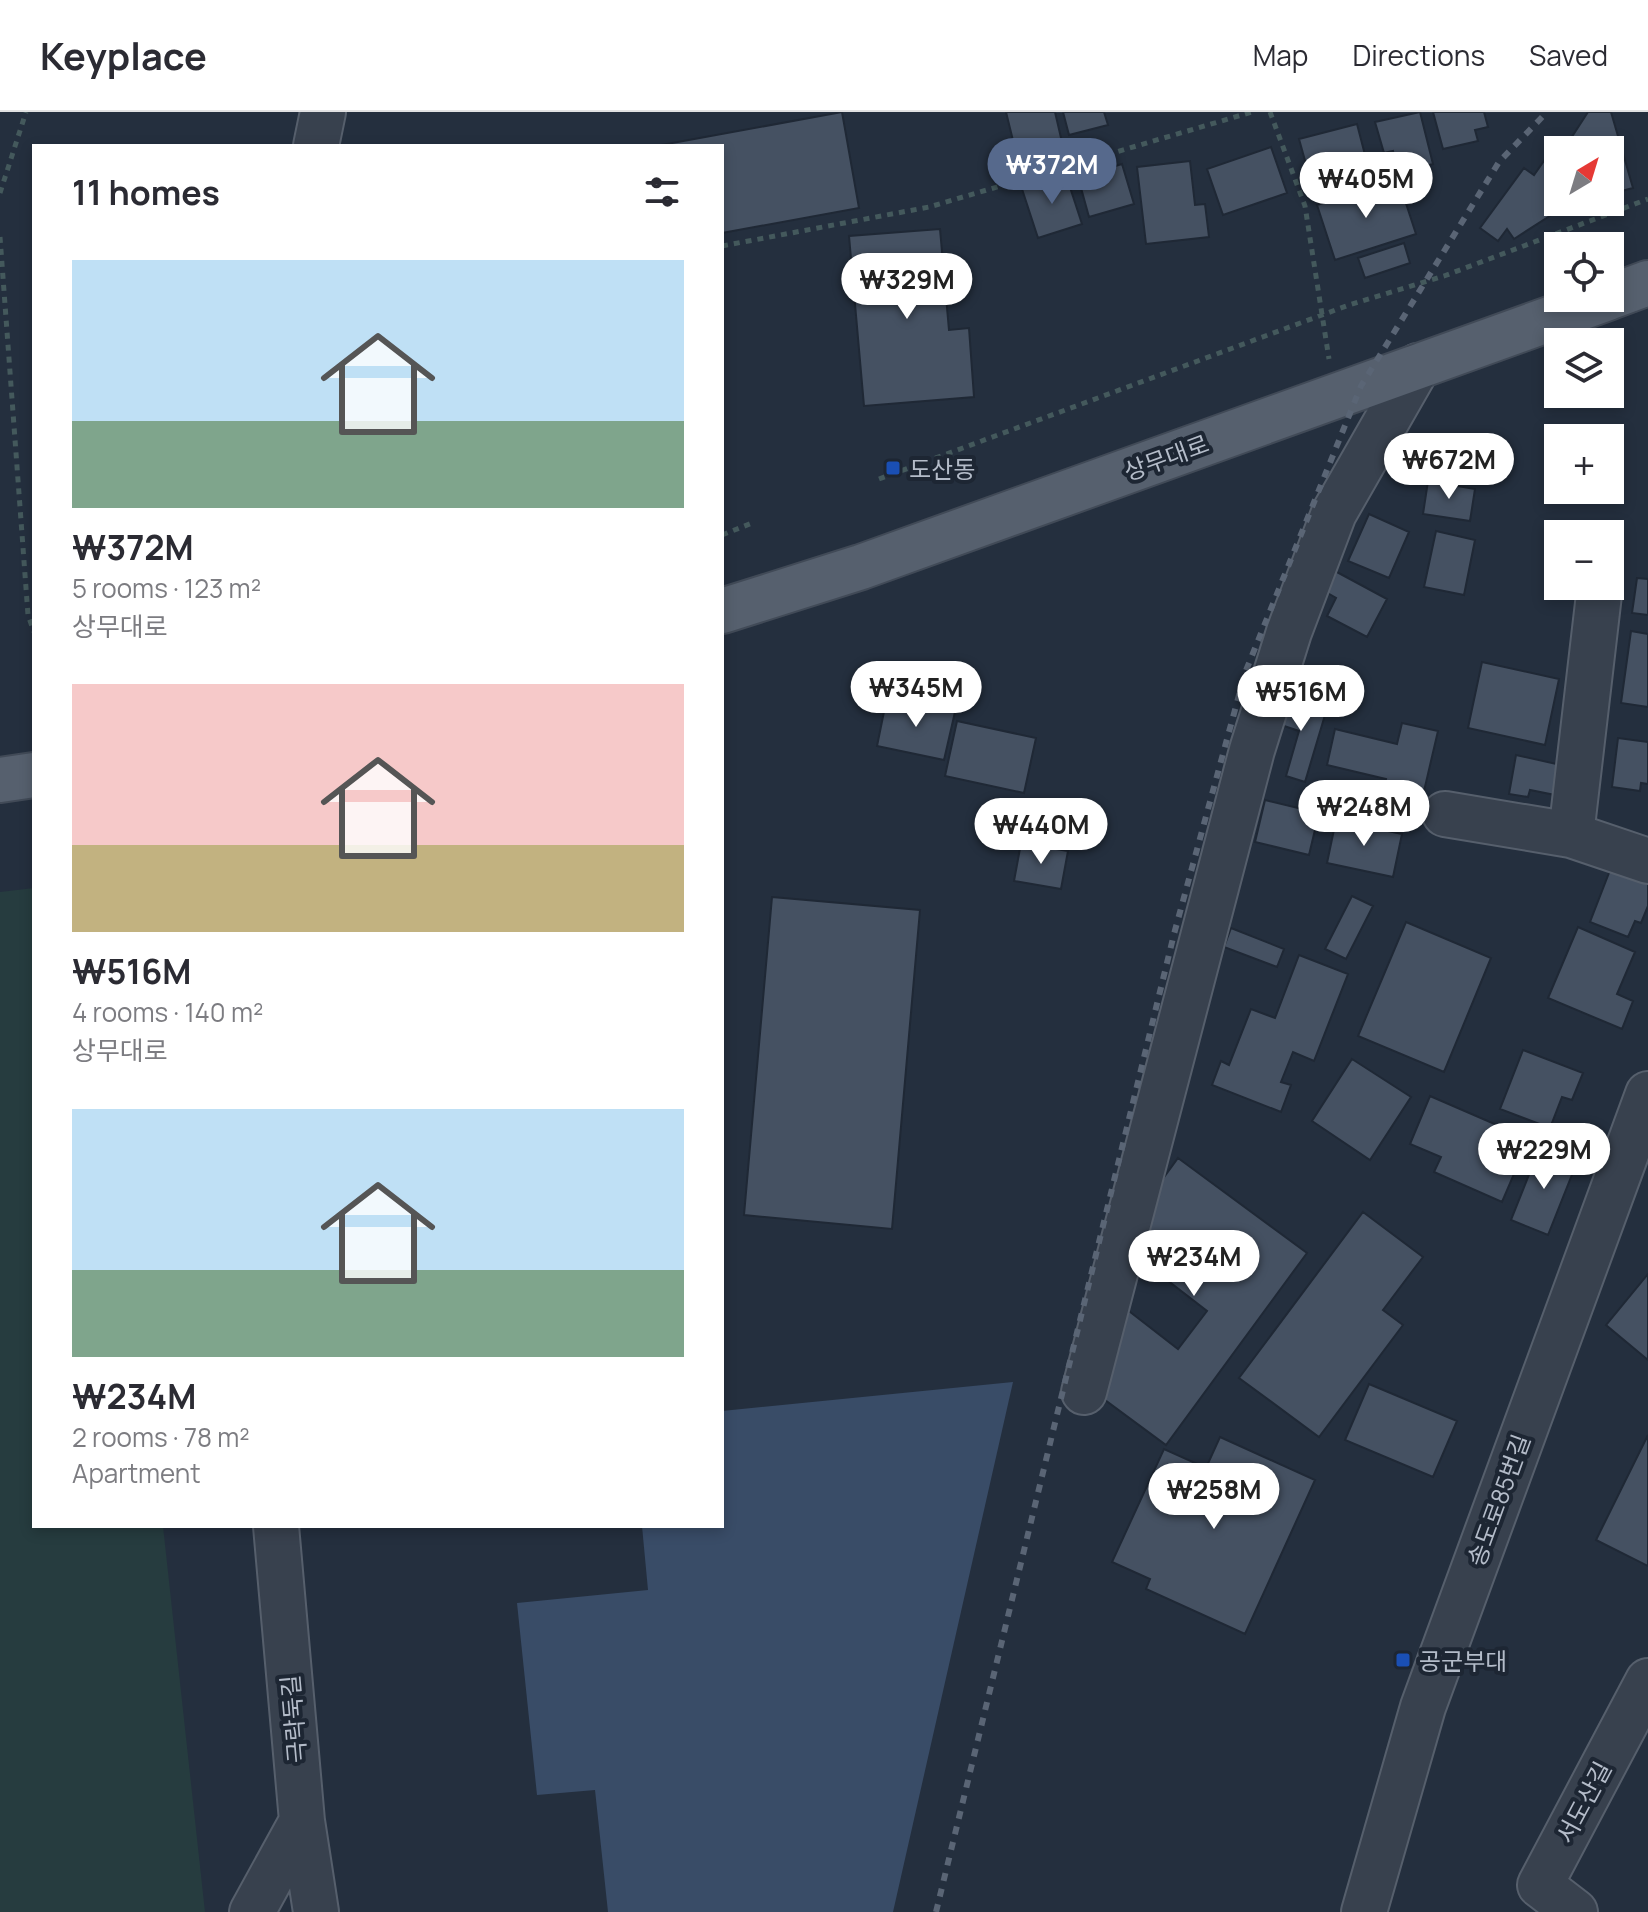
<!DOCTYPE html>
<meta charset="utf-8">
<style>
body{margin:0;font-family:Manrope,"Noto Sans KR",sans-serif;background:#f2f2f3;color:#2b2b33;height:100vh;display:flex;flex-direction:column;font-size:30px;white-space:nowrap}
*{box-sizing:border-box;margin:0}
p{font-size:26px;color:#7c7c81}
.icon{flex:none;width:44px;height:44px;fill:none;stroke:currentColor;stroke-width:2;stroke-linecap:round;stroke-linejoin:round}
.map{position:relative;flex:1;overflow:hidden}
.sheet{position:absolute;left:32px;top:32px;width:692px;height:1384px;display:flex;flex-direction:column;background:#fff;border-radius:0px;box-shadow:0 4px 12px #0003}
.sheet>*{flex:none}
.needle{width:52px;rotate:38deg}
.tools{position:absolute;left:1544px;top:24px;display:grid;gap:16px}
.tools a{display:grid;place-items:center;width:80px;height:80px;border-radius:0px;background:#fff;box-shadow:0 4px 12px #0003;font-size:40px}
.price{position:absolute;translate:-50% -68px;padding:0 18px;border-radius:28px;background:#fff;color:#222;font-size:26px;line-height:52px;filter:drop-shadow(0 2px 4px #0008)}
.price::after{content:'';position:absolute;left:50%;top:48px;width:24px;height:18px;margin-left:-12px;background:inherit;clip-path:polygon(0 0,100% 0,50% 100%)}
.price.selected{background:#56698c;color:#fff}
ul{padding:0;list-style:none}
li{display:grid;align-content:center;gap:16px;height:424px;padding:0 40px}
li span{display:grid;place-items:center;height:248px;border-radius:0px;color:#555}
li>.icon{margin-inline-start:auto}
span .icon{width:144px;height:144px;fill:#fffc;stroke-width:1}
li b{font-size:34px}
h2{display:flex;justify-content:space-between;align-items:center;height:96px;padding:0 40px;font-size:34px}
header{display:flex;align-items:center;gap:48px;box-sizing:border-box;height:112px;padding:0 40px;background:#fff;border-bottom:2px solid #e1e1e2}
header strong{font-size:38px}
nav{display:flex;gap:44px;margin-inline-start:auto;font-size:28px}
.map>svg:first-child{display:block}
</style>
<header>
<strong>Keyplace</strong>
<nav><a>Map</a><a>Directions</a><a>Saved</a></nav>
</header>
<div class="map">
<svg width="1648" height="1800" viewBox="0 0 1648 1800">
<rect width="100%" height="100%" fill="#242f3e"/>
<path fill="#263c3f" d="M34,776V1414H163L205,1800H0V780Z"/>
<path fill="#394c67" d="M1013,1270L893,1800H608L595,1678L537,1683L517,1491L648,1478L642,1414H722V1299Z"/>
<path fill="#455162" stroke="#1f2835" stroke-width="2" d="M842,0L859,96L722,121V34H656Z
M1006,0H1055L1065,43L1019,53Z
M1063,0H1104L1108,13L1069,23Z
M1420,0L1433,52L1398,61L1393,39L1384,41L1375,10Z
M1433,0H1484L1488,15L1475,18L1478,29L1443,37Z
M1588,0H1611L1633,76L1610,82V38H1567L1566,34Z
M1357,12L1371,66L1314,81L1299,27Z
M1271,35L1287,81L1223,103L1207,57Z
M1546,46L1558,65V80L1551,85L1559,98L1514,127L1507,117L1498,129L1480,116L1524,56L1534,63Z
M1190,49L1195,93L1205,92L1209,125L1146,132L1137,55Z
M1122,52L1134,92L1089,105L1078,65Z
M1066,63L1082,112L1038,126L1022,77Z
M1398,67L1416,122L1335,148L1317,93Z
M940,117L949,218L969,216L974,285L864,294L849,124Z
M1404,131L1410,151L1365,166L1358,146Z
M1428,369L1475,377L1470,409L1423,402Z
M1369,402L1409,420L1389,466L1348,449Z
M1436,419L1475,428L1464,483L1424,475Z
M1335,459L1387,487L1367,525L1327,504L1336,486L1324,479Z
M1637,466L1648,467V503L1632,501Z
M1631,519L1648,522V595L1621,591Z
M1482,550L1559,567L1545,633L1468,616Z
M1288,579L1313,587L1309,598L1325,603L1305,670L1286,664L1299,619L1278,612Z
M887,585L955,600L944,648L877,634Z
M957,609L1036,626L1024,681L945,664Z
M1402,611L1438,619L1421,692L1391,685L1393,678L1384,676L1386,667L1327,653L1335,617L1397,632Z
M1618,626L1648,630V672L1641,671L1640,679L1612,675Z
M1516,643L1561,653L1555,683L1530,678L1528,685L1509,682Z
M1265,688L1319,701L1309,743L1255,730Z
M1336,708L1402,722L1393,765L1327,751Z
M1021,731L1068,739L1061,777L1014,769Z
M1614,748L1648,762V794L1641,811L1635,809L1628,825L1590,810Z
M1352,784L1373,794L1346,847L1325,837Z
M772,785L920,798L892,1117L744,1103Z
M1406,810L1491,846L1444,960L1358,924Z
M1578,815L1635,840L1617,882L1633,889L1622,917L1548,886Z
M1231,816L1284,837L1277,855L1224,835Z
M1299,843L1348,862L1314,949L1293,940L1281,970L1291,973L1281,1000L1212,973L1221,949L1229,953L1251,897L1275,906Z
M1523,938L1583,961L1572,988L1562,985L1550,1016L1500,997Z
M1352,947L1411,985L1370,1048L1312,1009Z
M1430,984L1529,1027L1502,1090L1434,1060L1441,1045L1410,1032Z
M1540,1035L1577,1050L1548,1123L1511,1108Z
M1178,1046L1307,1141L1166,1333L1101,1285L1116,1189L1178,1237L1207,1199L1145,1151L1138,1101Z
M1363,1100L1423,1145L1383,1198L1403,1213L1319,1325L1239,1266Z
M1648,1162V1248L1606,1213Z
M1369,1272L1457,1309L1433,1365L1345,1328Z
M1648,1323V1454L1596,1428Z
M1220,1325L1315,1368L1245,1522L1146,1477L1150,1467L1112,1450L1164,1337L1206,1356Z"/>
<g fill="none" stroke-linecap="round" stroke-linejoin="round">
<defs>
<path id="minor" d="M316,34L323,0
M1445,702L1571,723L1648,749
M1571,723L1600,474
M1084,1280L1252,638L1289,520L1334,401L1418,254
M276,1414L302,1709L316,1800
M252,1800L302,1709
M1364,1800L1423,1595L1648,982
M1575,1800L1540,1773L1648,1569"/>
<path id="major" d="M1610,185L1648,171
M722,499L861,455L1608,186
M0,668L34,663"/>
</defs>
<use href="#minor" stroke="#565f6c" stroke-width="48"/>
<use href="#major" stroke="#414a57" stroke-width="48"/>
<path stroke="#44595c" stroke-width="5" stroke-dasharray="6 6" stroke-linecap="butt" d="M1270,0L1305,94L1329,247
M0,81L26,0
M0,125L28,503L34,520
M722,134L929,95L1252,0
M879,367L1349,193L1444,164L1648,87
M722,423L752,411"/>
<use href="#minor" stroke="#38414e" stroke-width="44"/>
<use href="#major" stroke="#56606e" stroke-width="44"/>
<path stroke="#5a6575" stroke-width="6" stroke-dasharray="8 8" stroke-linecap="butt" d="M936,1800L1174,822L1245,561L1361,274L1499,50L1547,0"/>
</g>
<g fill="#1a4fb4" stroke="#1d2633" stroke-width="3">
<rect x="885" y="348" width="16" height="16" rx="4"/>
<rect x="1395" y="1540" width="16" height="16" rx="4"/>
</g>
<g text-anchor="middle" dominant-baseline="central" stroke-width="8" stroke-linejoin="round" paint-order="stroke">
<g font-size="24" fill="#b4bcc9" stroke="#1d2633">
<text transform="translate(1166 345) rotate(-20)">상무대로</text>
<text transform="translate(1498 1388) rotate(-70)">송도로85번길</text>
<text transform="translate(293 1607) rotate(-95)">극락둑길</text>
<text transform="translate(1583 1690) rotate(-62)">서도산길</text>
</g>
<g font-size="24" fill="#b4bcc9" stroke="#1d2633" text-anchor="start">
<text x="909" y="356">도산동</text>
<text x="1419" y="1548">공군부대</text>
</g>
</g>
</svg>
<div class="tools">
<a><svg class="needle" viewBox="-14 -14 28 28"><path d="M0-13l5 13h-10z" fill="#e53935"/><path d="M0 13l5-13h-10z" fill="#7c7c81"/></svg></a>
<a><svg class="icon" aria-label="locate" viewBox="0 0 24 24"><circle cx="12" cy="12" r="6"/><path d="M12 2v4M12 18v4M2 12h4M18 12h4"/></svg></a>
<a><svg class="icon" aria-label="layers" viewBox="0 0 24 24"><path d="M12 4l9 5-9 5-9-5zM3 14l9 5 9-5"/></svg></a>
<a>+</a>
<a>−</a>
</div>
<b class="price selected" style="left:1052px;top:94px">₩372M</b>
<b class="price" style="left:1366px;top:108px">₩405M</b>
<b class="price" style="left:907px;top:209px">₩329M</b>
<b class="price" style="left:1449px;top:389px">₩672M</b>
<b class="price" style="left:916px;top:617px">₩345M</b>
<b class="price" style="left:1301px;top:621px">₩516M</b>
<b class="price" style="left:1364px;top:736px">₩248M</b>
<b class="price" style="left:1041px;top:754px">₩440M</b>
<b class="price" style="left:1544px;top:1079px">₩229M</b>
<b class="price" style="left:1194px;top:1186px">₩234M</b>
<b class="price" style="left:1214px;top:1419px">₩258M</b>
<section class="sheet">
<h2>11 homes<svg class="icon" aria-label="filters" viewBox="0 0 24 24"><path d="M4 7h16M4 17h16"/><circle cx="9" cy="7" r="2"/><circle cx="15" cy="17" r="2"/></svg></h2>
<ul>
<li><span style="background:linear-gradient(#bfe0f5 65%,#7fa58c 0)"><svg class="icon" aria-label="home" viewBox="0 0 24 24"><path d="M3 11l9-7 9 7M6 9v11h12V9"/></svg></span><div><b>₩372M</b><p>5 rooms · 123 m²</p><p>상무대로</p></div></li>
<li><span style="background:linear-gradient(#f6c9c9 65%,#c2b280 0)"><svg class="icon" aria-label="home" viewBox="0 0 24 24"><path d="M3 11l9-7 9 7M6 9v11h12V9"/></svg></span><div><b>₩516M</b><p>4 rooms · 140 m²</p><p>상무대로</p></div></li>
<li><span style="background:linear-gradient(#bfe0f5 65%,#7fa58c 0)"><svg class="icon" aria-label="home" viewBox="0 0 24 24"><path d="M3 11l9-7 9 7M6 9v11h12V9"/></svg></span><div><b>₩234M</b><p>2 rooms · 78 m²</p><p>Apartment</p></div></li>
</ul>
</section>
</div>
